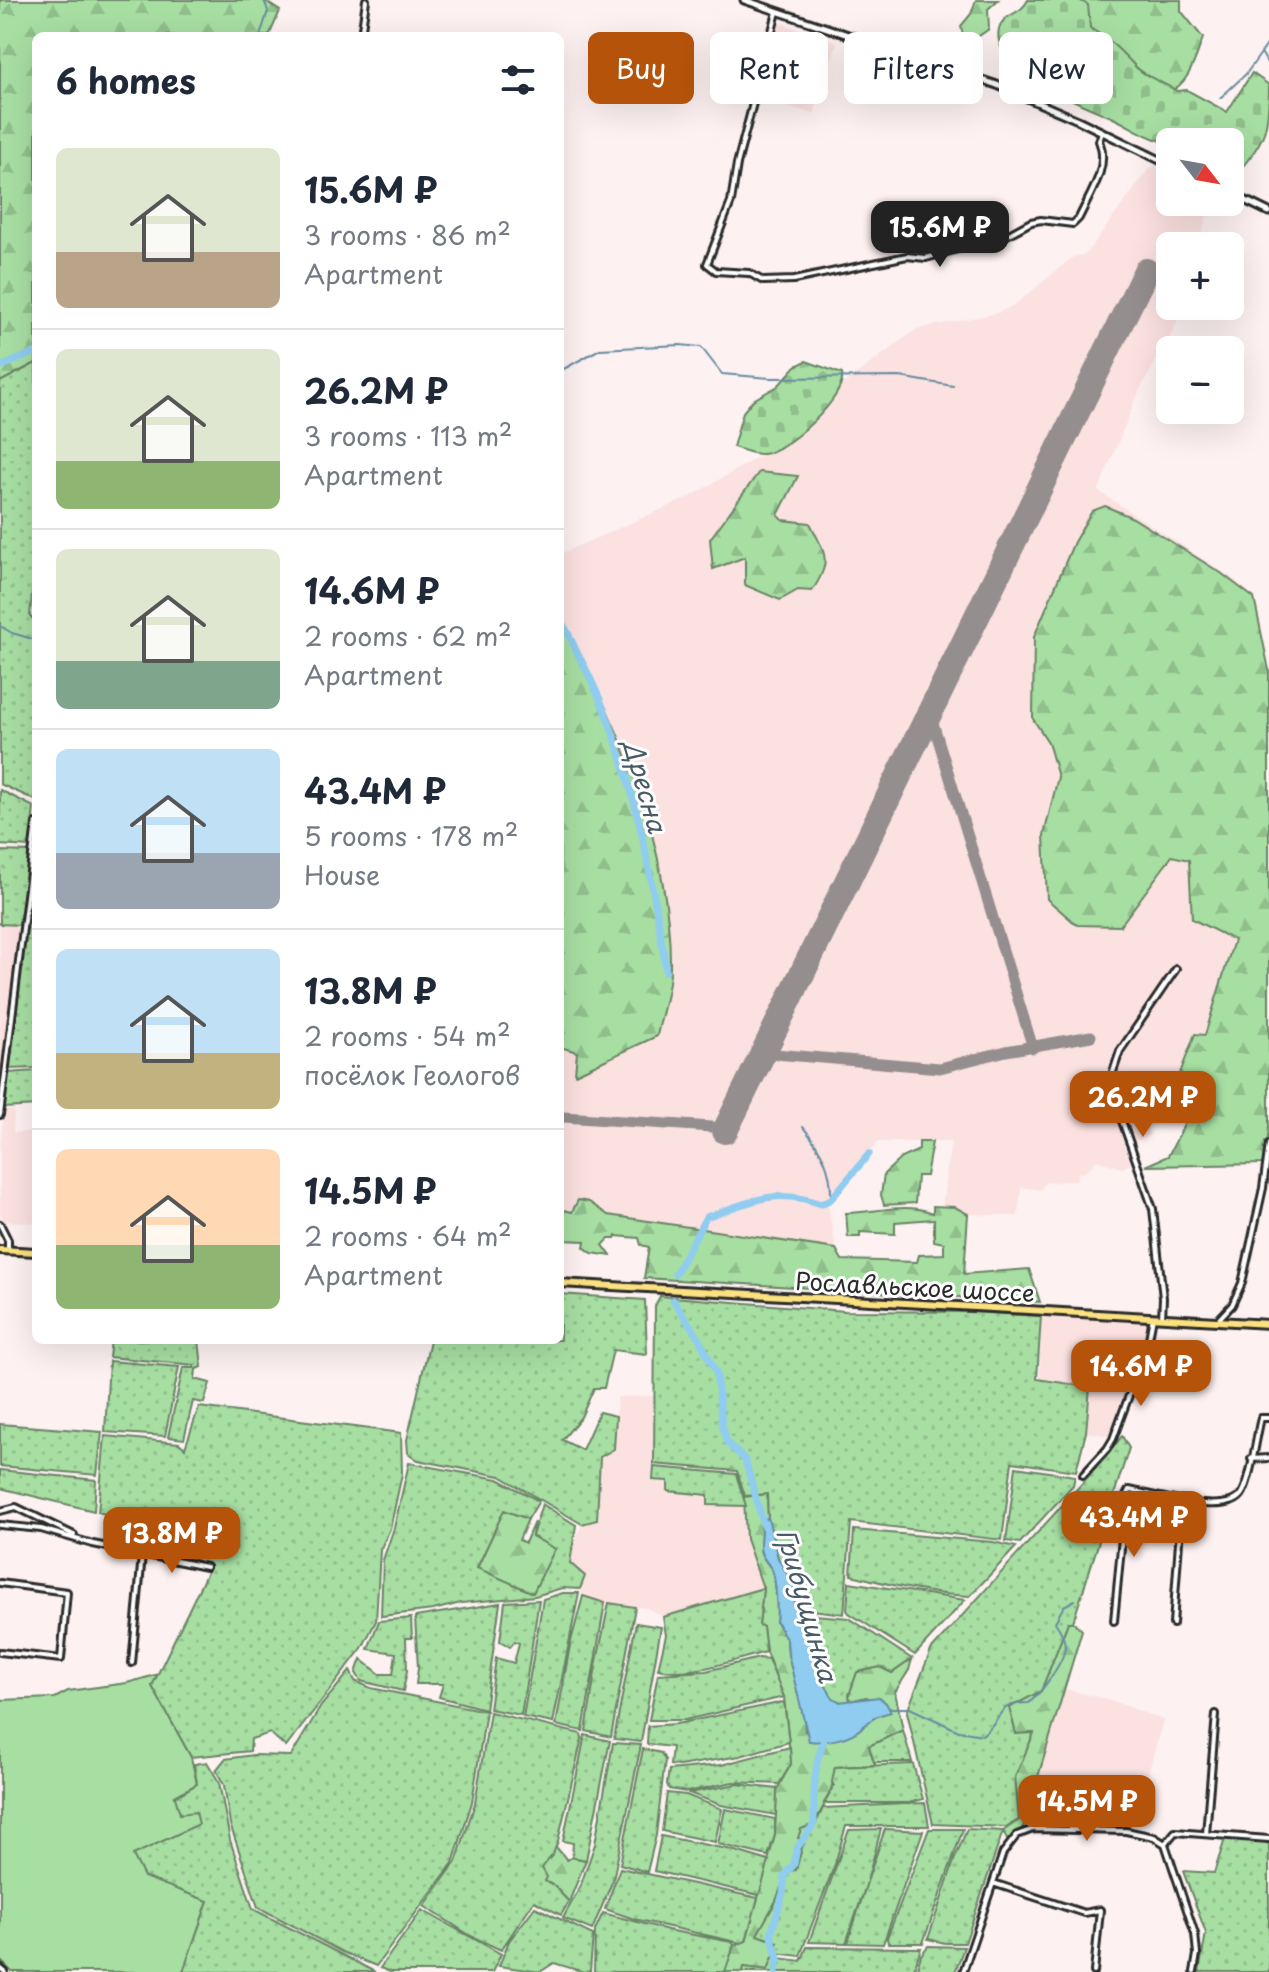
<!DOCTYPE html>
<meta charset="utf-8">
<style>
body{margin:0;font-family:"Playpen Sans",sans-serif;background:#f6f6f7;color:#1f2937;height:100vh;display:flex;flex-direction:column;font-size:30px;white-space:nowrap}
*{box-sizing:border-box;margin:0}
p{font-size:26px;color:#747a83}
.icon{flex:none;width:44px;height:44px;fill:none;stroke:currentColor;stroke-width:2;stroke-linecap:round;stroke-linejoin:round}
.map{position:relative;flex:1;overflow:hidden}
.panel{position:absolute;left:32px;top:32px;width:532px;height:1312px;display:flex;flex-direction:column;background:#fff;border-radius:12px;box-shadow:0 8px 32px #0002}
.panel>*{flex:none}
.guide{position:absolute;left:588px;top:32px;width:560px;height:72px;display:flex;gap:16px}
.needle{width:52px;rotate:121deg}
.tools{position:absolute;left:1156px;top:128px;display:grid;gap:16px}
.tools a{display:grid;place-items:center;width:88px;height:88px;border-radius:12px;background:#fff;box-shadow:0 8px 32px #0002;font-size:40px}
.price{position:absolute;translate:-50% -68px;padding:0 18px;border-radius:16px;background:#b45309;color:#fff;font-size:26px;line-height:52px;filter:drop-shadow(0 2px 4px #0008)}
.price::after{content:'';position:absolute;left:50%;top:48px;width:24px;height:18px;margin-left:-12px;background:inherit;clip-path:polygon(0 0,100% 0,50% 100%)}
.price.active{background:#222;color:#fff}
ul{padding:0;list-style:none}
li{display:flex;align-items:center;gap:24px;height:200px;padding:0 24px}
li+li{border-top:2px solid #e0e1e3}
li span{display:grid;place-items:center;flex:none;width:224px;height:160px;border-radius:12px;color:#555}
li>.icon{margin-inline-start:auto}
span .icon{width:96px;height:96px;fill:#fffc;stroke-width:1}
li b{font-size:34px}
h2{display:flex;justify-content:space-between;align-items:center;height:96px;padding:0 24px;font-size:34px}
.chip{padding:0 28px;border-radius:12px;background:#fff;box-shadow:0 8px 32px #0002;font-size:28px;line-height:72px}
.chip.active{background:#b45309;color:#fff}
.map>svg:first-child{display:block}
</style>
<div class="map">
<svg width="1269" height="1972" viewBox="0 0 1269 1972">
<defs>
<pattern id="forest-firs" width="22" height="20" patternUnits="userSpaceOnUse" patternTransform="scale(2)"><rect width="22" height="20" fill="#a7dea2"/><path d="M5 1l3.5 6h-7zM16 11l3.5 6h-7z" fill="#90bf8c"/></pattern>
<pattern id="cemetery-stones" width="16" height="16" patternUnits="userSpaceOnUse" patternTransform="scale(2)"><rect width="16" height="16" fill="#a7dea2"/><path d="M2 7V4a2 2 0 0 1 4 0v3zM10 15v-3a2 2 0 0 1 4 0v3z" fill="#90bf8c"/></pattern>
<pattern id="park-dots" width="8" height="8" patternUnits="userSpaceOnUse" patternTransform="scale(2)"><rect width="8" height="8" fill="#a7dea2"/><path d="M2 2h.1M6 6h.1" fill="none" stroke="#90bf8c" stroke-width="1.8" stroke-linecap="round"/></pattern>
</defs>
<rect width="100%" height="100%" fill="#fdf1f1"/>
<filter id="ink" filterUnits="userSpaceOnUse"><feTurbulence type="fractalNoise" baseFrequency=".0125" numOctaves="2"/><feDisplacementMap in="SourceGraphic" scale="16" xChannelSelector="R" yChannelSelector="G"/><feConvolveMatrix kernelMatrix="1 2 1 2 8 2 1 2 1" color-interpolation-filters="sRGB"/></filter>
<g filter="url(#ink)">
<path fill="#fbe1e0" d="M780,23L837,42L814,114L782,105L789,77L766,67Z
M1157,165L1170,171V202H1210L1199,246H1170V306H1183L1171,335L1139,391L1098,491L1235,580L1256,602L1269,662V1025L1194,1124L1147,1125L1150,1135L1124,1145L1131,1164L1122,1168L1096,1160L1084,1173L1078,1172L1076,1181L1046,1182L1040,1190L1021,1187L1018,1216L968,1214L955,1207H942L951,1142H878L827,1201L836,1249L608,1215L588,1201L578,1200L571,1212L560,1210V554L690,497L763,454L774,436L917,329L998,313L1017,303L1073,257L1086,254L1149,169Z
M0,924L19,925L0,1077Z
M4,1110L14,1111L13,1133L36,1131V1223L4,1221L0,1214V1145Z
M1041,1316L1147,1322L1153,1330L1115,1437L1086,1432L1090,1387L1040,1380Z
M656,1396L653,1480L668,1481V1491L708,1495L709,1505L746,1506V1539L763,1588L663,1617L647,1608L605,1603L583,1596L580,1589L585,1576L570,1563L575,1541L582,1524L597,1520L600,1456L614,1449L617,1397Z
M1064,1689L1110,1700L1163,1720L1133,1827L1053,1825L1023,1827Z"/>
<path fill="#a7dea2" stroke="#698466" stroke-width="2" d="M159,1674L152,1686L191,1757L197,1784L175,1796L196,1812L200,1824L145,1877L208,1901L183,1972H12L0,1960V1700L55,1698L68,1691L127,1683Z"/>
<path fill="url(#forest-firs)" stroke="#698466" stroke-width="2" d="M0,0H263L280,11L269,36H36V363L0,382Z
M976,0H998L988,9L989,29L976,38L963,36L961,26L971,14Z
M1082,0H1181V11L1203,38C1196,56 1189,87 1167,92L1081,24Z
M759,472L798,476L778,515L783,520L810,523C825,554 833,560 812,591L798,590L780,600L745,585V557L713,569L710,539Z
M1105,506L1133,518L1221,573L1254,598L1269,670V1127L1265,1164L1145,1166L1168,1156L1184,1125L1195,1093L1179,1076L1195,1034L1205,1035L1234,940L1192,919L1189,860L1172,856L1120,926L1077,925L1047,899L1044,835L1058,777L1048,742L1033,719L1034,637L1074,542L1092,511Z
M560,624C621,720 672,855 670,970C670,991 661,1015 657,1036L575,1074L577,1052L560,1047Z
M919,1142H932L926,1176H917L915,1203L884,1205L881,1195L884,1174L901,1158L919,1150Z
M578,1200L589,1202L608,1215L836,1249L842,1260L917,1262L919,1255L944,1254V1243L934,1241V1219L895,1222V1234L860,1232V1237H848L846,1213C875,1213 905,1202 933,1213V1206L955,1207L968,1214L964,1274L1029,1269L1040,1302L644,1278L649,1247L641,1245L639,1238L616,1236L615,1239H609L603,1245L611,1256L592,1253L584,1247L585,1241L563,1240L564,1210L572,1212Z
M767,1494L768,1518L761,1521C762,1530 760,1539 760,1547C760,1557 768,1563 772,1570C776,1579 778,1614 776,1622L787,1640L788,1654L804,1717L805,1731L863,1727L869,1718L890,1712L886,1703L866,1697L850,1701L849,1695L857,1672L880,1667L892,1673L912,1659L909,1670L895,1692L903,1730L869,1746L875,1765L835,1767C834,1795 818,1815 805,1839C800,1848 798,1861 796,1871H787L776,1901L758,1935L779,1942L768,1970L744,1967L743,1972H725L734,1945L746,1941L775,1835L777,1789L791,1764L784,1697L766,1652L763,1627L759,1626L763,1588L746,1539L744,1497Z
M504,1510L528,1519L519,1540L525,1543L534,1522L532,1536L556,1549L533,1593L477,1568Z
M1068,1622H1073L1082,1630L1023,1827L1009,1844L1003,1831L1019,1820L1015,1777L1033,1733L1016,1734L1009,1707L1041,1691Z
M556,1847L567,1860L572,1857L586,1860L569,1902L554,1886L544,1881L542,1868Z"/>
<path fill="url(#cemetery-stones)" stroke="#698466" stroke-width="2" d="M1028,0H1079L1088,5L1090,28C1109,39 1119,49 1133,64C1143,76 1164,83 1177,91L1187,90L1227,112L1252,73L1269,85C1269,128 1266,141 1236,174H1230V142C1209,142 1183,146 1163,141C1147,138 1129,125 1113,118C1085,105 989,70 999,29C1002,14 1021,15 1028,0Z
M806,361L842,374C847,397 786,452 763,454C754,455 741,449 733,447L743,412L753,400L778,386L796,366Z"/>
<path fill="url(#park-dots)" stroke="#698466" stroke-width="2" d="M36,363V548L30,616L36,622L35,800L0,784V382Z
M0,790L34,807L30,847L0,845Z
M0,851L30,852L19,925L0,924Z
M30,894L36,906V1068L8,1069Z
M36,1071V1106L4,1108L8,1073Z
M560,1294L645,1300L647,1354L613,1350L604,1388H594L581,1417L562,1440L582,1450L599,1412L616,1416L614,1449L600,1457L597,1520L582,1524L500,1476L418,1460L408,1453L407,1440L430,1340H560Z
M660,1296L845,1311L970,1312L1041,1316L1037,1379L1090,1387L1086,1432L1076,1471L1012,1462L1002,1540L851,1522L844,1614L795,1608L794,1586L778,1558L775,1547L768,1518L767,1494L745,1496L737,1471L654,1464L655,1306Z
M111,1340H199L202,1367L196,1369L195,1379L210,1383L204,1403L193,1401L184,1439L168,1437L183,1368H194V1365L109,1357Z
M109,1361L179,1367L165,1436L105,1432Z
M199,1407L401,1433L402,1474L390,1529L380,1550L376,1621L362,1648L286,1747L270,1733L251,1739L250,1751L191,1757L152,1686L210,1566L185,1556L186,1537L98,1512L105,1436L179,1443L185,1448Z
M0,1424L102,1432L97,1475L0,1466Z
M1122,1436L1129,1448L1073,1622H1068L1041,1691L1009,1708L1016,1734L1034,1733L1015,1777L1019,1820L1006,1827L933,1824L907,1712L931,1650L1106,1457Z
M409,1463L498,1479L539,1501L528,1519L504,1510L477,1568L533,1593L555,1549L532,1536L542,1504L576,1525L570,1563L585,1576L580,1589L562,1588L535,1596L461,1603L433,1610L381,1616L383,1560L394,1528Z
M654,1467L736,1474L746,1506L708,1505V1495L668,1491V1481L653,1480Z
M1016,1467L1075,1476L1073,1485L1020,1543L1006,1541Z
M0,1470L96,1480L94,1511L0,1488Z
M854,1530L993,1542L1016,1547L970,1596C929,1595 890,1584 851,1575Z
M849,1582L965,1600L915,1655L849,1613L847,1610Z
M763,1588L759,1625L763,1627L766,1652C733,1660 692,1677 658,1669L666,1635L663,1617Z
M563,1593H579L553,1723L523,1717L543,1599Z
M583,1596L605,1603L583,1731L556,1725L570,1645Z
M539,1600L521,1715L489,1709L496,1658L514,1663L519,1643L515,1641L510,1647L500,1641L505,1602Z
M500,1603L485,1709L439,1697L443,1684H416L418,1668L415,1617Z
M609,1603L635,1607L611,1737L586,1731L596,1666Z
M814,1615L849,1618L912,1659L892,1673L880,1667L857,1672L849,1695L850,1701C844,1702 837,1703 832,1697C818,1681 820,1660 813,1641C810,1632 807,1626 807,1616Z
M411,1618L412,1638H406L407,1671L403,1691L361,1681L356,1673L361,1659L380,1674H393L396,1653L368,1649L379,1621Z
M636,1623L661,1627L641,1742L614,1739Z
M759,1658L768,1659L784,1697L685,1720H649L658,1674L706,1671Z
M350,1671L355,1681L371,1688L486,1711L472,1802L453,1863L376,1966L342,1952L258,1907L230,1824L224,1785L216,1770L225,1759L253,1755L291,1756L321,1706Z
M784,1702L789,1742L740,1756L679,1766L670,1765L672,1747L647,1744L648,1726L676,1724Z
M490,1712L581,1734L582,1738L558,1841L553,1854L542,1868L547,1877L545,1881L554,1886L569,1902L561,1915L534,1901L501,1950L471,1936L424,1906L456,1862L475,1803Z
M903,1730L912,1762H874L869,1746Z
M585,1735L610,1741L586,1860L572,1857L573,1843L563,1841Z
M613,1743L641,1745L613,1880L592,1930L563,1918L580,1887L595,1844Z
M790,1747L791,1764L779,1784L733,1782L687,1792L669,1789L667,1784L669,1770L721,1765Z
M643,1749L661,1753L665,1760L656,1835L647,1872L620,1864Z
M207,1762L219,1782L230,1840L253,1909L375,1972H183L208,1901L144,1877L133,1855L199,1824L196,1812L180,1814L175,1797L197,1784L194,1764Z
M913,1764L923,1799L909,1803H824L834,1786L832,1782L835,1767Z
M737,1784L777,1789L776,1815L721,1805L689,1793Z
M667,1793L686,1795L722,1809L715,1842L662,1831Z
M925,1803L929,1826H846L835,1864L800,1956L775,1953L778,1942L757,1935L776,1901L788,1871L796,1870L804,1841L798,1838L801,1829L816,1823L823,1808Z
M725,1809L775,1819V1835L768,1856L718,1844Z
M881,1829L867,1882L885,1829L923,1831L883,1944L848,1943L867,1882L846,1943L809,1942L849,1830Z
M929,1829H963L923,1943H888L887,1938Z
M967,1829L1003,1831L965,1943H945L928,1939L955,1858Z
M661,1836L732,1850L769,1861L759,1895L654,1871Z
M1225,1839L1269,1840V1972H1199L1206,1933L1183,1871L1214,1873Z
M620,1868L758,1898L746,1941L741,1943L634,1919L605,1909Z
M535,1907L593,1935L590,1971L584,1972L554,1963L540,1972L499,1966L509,1941Z
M422,1910L501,1954L492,1972H390L380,1968Z
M603,1913L672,1931L732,1942L734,1945L725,1972H594L595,1930Z
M928,1946L964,1947L955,1972H916L921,1955Z
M807,1947L921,1948L913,1972H743L744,1967L768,1970L773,1957L801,1961Z"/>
<path fill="#8fccf0" stroke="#678ca1" stroke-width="2" d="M768,1518L778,1558L794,1586L795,1608L815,1643L820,1675L832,1697L840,1702L879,1697L886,1703L891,1712C877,1715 873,1718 864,1726C850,1739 827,1743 809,1741L788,1654L787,1640L776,1621C778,1614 776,1579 772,1570C768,1562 760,1557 760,1547C760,1538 762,1530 761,1521Z"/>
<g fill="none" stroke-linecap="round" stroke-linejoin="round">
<path stroke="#678ca1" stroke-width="2" d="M260,36L268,11L264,0
M1262,54L1269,66
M1220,98L1246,74L1269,42
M560,371L600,349L680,345L701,347L722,374L770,378L900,377L953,386
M0,626L12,633L36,640
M803,1127C822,1150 832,1169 831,1199
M889,1708H910L959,1731L982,1735C1004,1718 995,1703 1029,1703C1041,1693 1064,1662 1065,1647C1065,1637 1060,1629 1055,1622L1064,1606L1075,1600"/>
<path stroke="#8fccf0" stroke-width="7" d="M0,367L36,352
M560,620C569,631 573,646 580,658C630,750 651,868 666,971
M675,1274L706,1217C750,1202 775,1187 821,1204L831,1199L869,1154
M673,1300L697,1335L716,1372L722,1423L727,1443L745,1460L764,1526
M776,1972L778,1959L771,1934L783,1893L785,1875L794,1864L797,1848L814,1824V1790L817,1762L826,1733"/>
<path stroke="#948e8e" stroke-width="11" d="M930,713L1033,1048
M763,1053L940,1068L1006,1051L1091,1036
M564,1117L726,1128"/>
<path stroke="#948e8e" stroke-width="26" d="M725,1131L1146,271"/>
<defs>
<path id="minor" d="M777,12L737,164L731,202L707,264L716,271L749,273L763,281L794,280L907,256L926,258L1007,235L1031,222L1041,220L1073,224L1079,218C1090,194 1110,166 1099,141L1102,132
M361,36L366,0
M0,1115L36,823
M0,1224L8,1240V1250
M1162,1318L1163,1298L1153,1209L1109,1084L1120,1051L1176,969
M1218,1320L1232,1305L1242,1283L1263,1188L1269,1144
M1251,1459L1269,1458
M1083,1475L1107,1449L1113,1439L1148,1344L1153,1317
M0,1511L16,1507L74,1535
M0,1525L41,1529L93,1544L206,1567
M0,1583L67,1592L61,1659L0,1652
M1114,1621L1126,1496L1129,1490C1153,1494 1230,1519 1243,1492C1252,1475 1256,1437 1261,1418H1269
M1173,1624L1182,1500
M132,1663L142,1555
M1206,1834L1216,1714
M1165,1844L1195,1934L1197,1954L1194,1972
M1165,1844L1175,1832L1269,1839
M993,1883L1084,1913L1100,1910L1094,1972
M0,1968L5,1972
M963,1972L1003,1853L1017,1835L1033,1829L1126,1831L1154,1837L1165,1844"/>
<path id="secondary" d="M744,0L997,85L1078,120L1170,165
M1230,193L1269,212"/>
<path id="primary" d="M0,1250L36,1252
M560,1283L1269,1324"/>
</defs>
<use href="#minor" stroke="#2b2b2b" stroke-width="10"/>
<use href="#secondary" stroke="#2b2b2b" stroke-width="11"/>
<use href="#primary" stroke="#2b2b2b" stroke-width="12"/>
<use href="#minor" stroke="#fff" stroke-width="4"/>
<use href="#secondary" stroke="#fff" stroke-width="5"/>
<use href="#primary" stroke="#fbe180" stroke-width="6"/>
</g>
</g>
<g text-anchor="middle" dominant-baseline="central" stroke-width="6" stroke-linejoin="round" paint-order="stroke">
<g font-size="24" fill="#2b2b2b" stroke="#fff">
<text transform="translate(915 1286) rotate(3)">Рославльское шоссе</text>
</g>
<g font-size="26" font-style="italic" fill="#495b66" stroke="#fff">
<text transform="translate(646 786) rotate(74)">Дресна</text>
<text transform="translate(808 1605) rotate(74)">Грибущинка</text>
</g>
</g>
</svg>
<div class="tools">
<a><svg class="needle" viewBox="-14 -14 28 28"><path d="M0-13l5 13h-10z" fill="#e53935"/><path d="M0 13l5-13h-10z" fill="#747a83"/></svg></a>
<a>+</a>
<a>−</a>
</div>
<b class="price active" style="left:940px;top:269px">15.6M ₽</b>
<b class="price" style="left:1143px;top:1139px">26.2M ₽</b>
<b class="price" style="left:1141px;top:1408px">14.6M ₽</b>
<b class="price" style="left:1134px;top:1559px">43.4M ₽</b>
<b class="price" style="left:172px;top:1575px">13.8M ₽</b>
<b class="price" style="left:1087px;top:1843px">14.5M ₽</b>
<div class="guide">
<a class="chip active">Buy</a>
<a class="chip">Rent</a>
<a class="chip">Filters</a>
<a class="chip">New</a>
</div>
<section class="panel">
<h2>6 homes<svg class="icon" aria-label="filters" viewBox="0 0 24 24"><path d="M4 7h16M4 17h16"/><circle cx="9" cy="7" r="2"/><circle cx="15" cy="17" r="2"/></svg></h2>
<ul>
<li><span style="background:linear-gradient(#dfe7d0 65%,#b9a48a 0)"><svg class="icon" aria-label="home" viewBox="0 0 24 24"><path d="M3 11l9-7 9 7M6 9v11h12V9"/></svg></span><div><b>15.6M ₽</b><p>3 rooms · 86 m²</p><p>Apartment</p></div></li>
<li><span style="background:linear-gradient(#dfe7d0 70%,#8fb573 0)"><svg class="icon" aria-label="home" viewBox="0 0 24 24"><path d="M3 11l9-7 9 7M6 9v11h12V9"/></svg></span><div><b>26.2M ₽</b><p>3 rooms · 113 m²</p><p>Apartment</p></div></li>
<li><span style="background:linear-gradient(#dfe7d0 70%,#7fa58c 0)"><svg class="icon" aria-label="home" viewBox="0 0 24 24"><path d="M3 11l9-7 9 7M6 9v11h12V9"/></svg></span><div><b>14.6M ₽</b><p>2 rooms · 62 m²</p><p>Apartment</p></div></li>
<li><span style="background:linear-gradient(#bfe0f5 65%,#9aa5b1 0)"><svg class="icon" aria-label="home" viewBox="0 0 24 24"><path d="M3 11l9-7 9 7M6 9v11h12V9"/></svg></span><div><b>43.4M ₽</b><p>5 rooms · 178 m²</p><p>House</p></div></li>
<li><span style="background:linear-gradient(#bfe0f5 65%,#c2b280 0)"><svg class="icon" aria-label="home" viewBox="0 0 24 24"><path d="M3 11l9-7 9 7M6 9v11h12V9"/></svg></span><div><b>13.8M ₽</b><p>2 rooms · 54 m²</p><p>посёлок Геологов</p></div></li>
<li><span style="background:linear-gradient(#ffd9b3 60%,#8fb573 0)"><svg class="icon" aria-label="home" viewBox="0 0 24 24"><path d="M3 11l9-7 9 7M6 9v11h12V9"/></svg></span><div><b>14.5M ₽</b><p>2 rooms · 64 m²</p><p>Apartment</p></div></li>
</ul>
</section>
</div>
